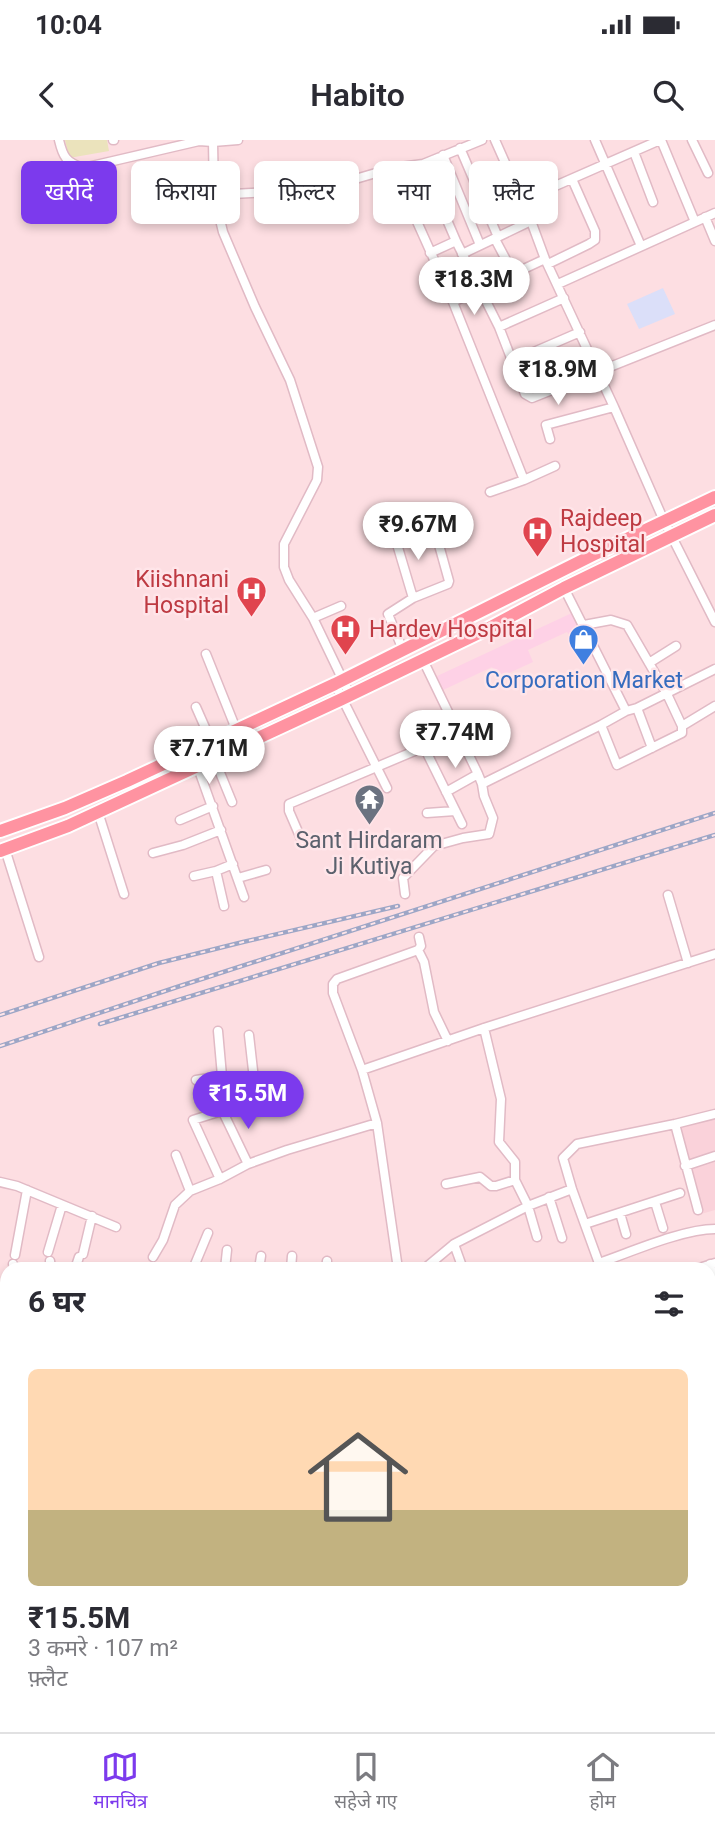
<!DOCTYPE html>
<html lang="hi">
<meta charset="utf-8">
<style>
body{margin:0;font-family:Roboto,"Noto Sans Devanagari",sans-serif;background:#f7f7f7;color:#2b2b33;height:100vh;display:flex;flex-direction:column;font-size:26px;white-space:nowrap}
*{box-sizing:border-box;margin:0}
p{font-size:23px;color:#7c7c81}
.icon{flex:none;width:38px;height:38px;fill:none;stroke:currentColor;stroke-width:2;stroke-linecap:round;stroke-linejoin:round}
.map{position:relative;flex:1;overflow:hidden}
.sheet{position:absolute;left:0px;top:1122px;width:716px;height:471px;display:flex;flex-direction:column;background:#fff;border-radius:21px 21px 0 0;box-shadow:0 4px 10px #0003}
.sheet>*{flex:none}
.guide{position:absolute;left:21px;top:21px;width:674px;height:63px;display:flex;gap:14px}
.price{position:absolute;translate:-50% -60px;padding:0 16px;border-radius:24px;background:#fff;color:#222;font-size:23px;line-height:46px;filter:drop-shadow(0 2px 4px #0008)}
.price::after{content:'';position:absolute;left:50%;top:42px;width:21px;height:16px;margin-left:-10px;background:inherit;clip-path:polygon(0 0,100% 0,50% 100%)}
.price.active{background:#7c3aed;color:#fff}
ul{padding:0;list-style:none}
li{display:grid;align-content:center;gap:14px;height:371px;padding:0 28px}
li span{display:grid;place-items:center;height:217px;border-radius:10px;color:#555}
li>.icon{margin-inline-start:auto}
span .icon{width:126px;height:126px;fill:#fffc;stroke-width:1}
li b{font-size:30px}
h2{display:flex;justify-content:space-between;align-items:center;height:84px;padding:0 28px;font-size:30px}
.pill{padding:0 24px;border-radius:10px;background:#fff;box-shadow:0 4px 10px #0003;font-size:24px;line-height:63px}
.pill.active{background:#7c3aed;color:#fff}
.status{display:flex;justify-content:space-between;align-items:center;height:49px;padding:0 35px;background:#fff;direction:ltr}
.status svg{height:19px;fill:currentColor}
header{display:flex;justify-content:space-between;align-items:center;height:91px;padding:0 28px;background:#fff;font-size:32px;font-weight:600}
.tab-bar{display:flex;justify-content:space-around;align-items:center;height:98px;border-top:2px solid #e1e1e2;background:#fff;font-size:19px;color:#7c7c81}
.tab-bar a{display:grid;justify-items:center;gap:4px}
.tab-bar .active{color:#7c3aed}
.map>svg:first-child{display:block}
</style>
<div class="status"><b>10:04</b><svg viewBox="0 0 49 12"><path d="M0 12V9h3v3zM5 12V6h3v6zM10 12V3h3v9zM15 12V0h3v12zM26 1h20v11H26zM47 4h2v5h-2z"/></svg></div>
<header><svg class="icon" aria-label="back" viewBox="0 0 24 24"><path d="M15 5l-7 7 7 7"/></svg>Habito<svg class="icon" aria-label="search" viewBox="0 0 24 24"><circle cx="10" cy="10" r="6"/><path d="M15 15l6 6"/></svg></header>
<div class="map">
<svg width="715" height="1592" viewBox="0 0 715 1592">
<rect width="100%" height="100%" fill="#fddee2"/>
<path fill="#fad2da" d="M715,973V1070L701,1074L675,984Z"/>
<path fill="#fed1e6" d="M574,472L583,492L571,497L567,492L528,510L533,522L498,538L492,527L441,551L435,537Z"/>
<path fill="#dbdff9" d="M663,148L675,174L639,189L627,164Z"/>
<path fill="#ebe3bc" d="M65,0H107L109,11L69,18Z
M0,1312L7,1314V1451L0,1449Z
M709,1453L715,1459V1592H504L489,1586H709Z"/>
<g fill="none" stroke-linecap="round" stroke-linejoin="round">
<defs>
<path id="minor" d="M59,0C63,17 66,22 83,28L199,1L213,2L214,55L223,92L255,167L290,240L318,327L317,340L284,404V427L289,440L313,478L350,555
M113,0H114
M495,0L531,81L545,119L614,267L664,381L715,482
M595,0L641,106
M661,0L695,82
M692,0L708,33
M213,2L238,0
M460,8L498,97
M634,12L653,62
M443,15L480,105
M423,24L456,101L499,187L525,254L532,258L715,185
M393,28L453,162L524,340
M214,55L321,49L393,28L423,24L482,0
M521,61L660,0
M705,77L715,101
M495,99L513,133
M430,113L456,101
M462,114L531,81
M548,124L589,104L595,100V91L572,39
M558,144L715,73
M453,162L545,119
M499,187L564,158
M513,221L580,192
M550,299L546,285L614,267
M490,352L524,340L555,326
M394,394L413,458
M564,448L626,571
M313,478L341,466
M584,485L611,480L627,485L667,554L682,586L715,566
M403,510L388,474L413,458L448,444L449,441L434,387
M206,514L236,589
M649,523L676,506
M335,544L387,648
M196,567L211,601
M637,568L652,608
M601,585L617,625L682,593V586
M424,607L462,684
M214,618L232,662
M197,625L244,757
M482,644L601,585L626,571L637,568L715,529
M446,652L478,634
M98,672L124,754
M427,673L455,671
M180,680L213,666
M302,701L289,671V664L424,607L458,591
M5,709L39,817
M153,713L183,705L221,690
M216,731L224,766
M194,736L216,731L233,724
M238,738L266,730
M405,754L403,738L434,706L463,698L489,694L493,678L484,656L482,644L478,634L423,520
M668,755L688,823
M418,810L424,822L434,872L448,901
M484,888L501,959L499,1002L515,1022V1040L528,1066L537,1097
M218,891L222,936L228,969L193,980L220,1039
M362,930L484,888L715,814
M196,940L222,936
M228,969L250,962L256,957L249,895
M222,970L248,1024
M675,984L698,1070
M176,1015L190,1051
M685,1026L715,1016
M0,1042L17,1046L116,1087
M446,1044L480,1037L491,1046H496L515,1040
M549,1057L562,1098
M655,1062L663,1088
M620,1073L626,1094
M585,1084L680,1053
M454,1104L463,1129
M48,1112L62,1065
M83,1114L92,1076
M15,1115L27,1050
M153,1117L163,1100L175,1065L190,1051L220,1039L248,1024L287,1010L377,983
M50,1121L51,1129
M599,1123C631,1112 683,1089 715,1089
M13,1124L14,1129
M710,1124L715,1142
M75,1129L79,1117
M193,1129L208,1093
M225,1129L227,1110
M259,1129L261,1116
M291,1129L292,1116
M326,1129L327,1121
M398,1129L377,983L362,930L333,853V844L337,839L418,810L421,806L419,797
M424,1129L454,1104L528,1066L572,1049
M601,1129L572,1049L563,1018L577,1004L675,984L715,974
M696,1129L715,1123
M709,1164L715,1162
M0,1177L7,1176
M709,1258L715,1256
M709,1286H710
M0,1293L7,1295
M709,1372L715,1374
M0,1460L5,1462L7,1470
M137,1586L160,1591L171,1592
M81,1592L99,1586
M179,1592L205,1590L218,1592
M291,1592L294,1586"/>
<path id="primary" d="M0,691L65,668L127,641L335,544L593,415L715,357
M0,711L68,686L342,559L489,488L564,448L715,375"/>
</defs>
<use href="#minor" stroke="#e1bac5" stroke-width="11"/>
<use href="#primary" stroke="#fff" stroke-width="16"/>
<use href="#minor" stroke="#fff" stroke-width="8"/>
<use href="#primary" stroke="#ff93a1" stroke-width="12"/>
<defs>
<path id="rail" d="M0,875L159,823L243,802L398,766
M100,884L715,695
M0,906L177,847L715,673"/>
</defs>
<use href="#rail" stroke="#9da6c6" stroke-width="4.5"/>
<use href="#rail" stroke="#ffe5e9" stroke-width="2" stroke-dasharray="5" stroke-linecap="butt"/>
</g>
<defs>
<symbol id="hospital-pin" viewBox="-11 -11 22 30"><path d="M0 17L-7.5 6A9.5 9.5 0 1 1 7.5 6Z" fill="#e0444e" stroke="#ffe5e9"/><path d="M-5-5h3v3.5h4V-5h3V5h-3V1.5h-4V5h-3Z" fill="#fff"/></symbol>
<symbol id="shop-pin" viewBox="-11 -11 22 30"><path d="M0 17L-7.5 6A9.5 9.5 0 1 1 7.5 6Z" fill="#3f7fe0" stroke="#ffe5e9"/><path d="M-5-2.5h2.3a2.7 3.5 0 0 1 5.4 0H5L5.5 6h-11ZM-1.5-2.5h3a1.5 2.3 0 0 0-3 0Z" fill="#fff"/></symbol>
<symbol id="temple-pin" viewBox="-11 -11 22 30"><path d="M0 17L-7.5 6A9.5 9.5 0 1 1 7.5 6Z" fill="#6b7280" stroke="#ffe5e9"/><path d="M0-6L5-2H3V0L6.5 2.5H4V6H1.5V3h-3V6H-4V2.5H-6.5L-3 0V-2H-5Z" fill="#fff"/></symbol>
</defs>
<g fill-rule="evenodd">
<use href="#hospital-pin" x="520" y="374" width="35" height="47"/>
<use href="#hospital-pin" x="234" y="434" width="35" height="47"/>
<use href="#hospital-pin" x="328" y="472" width="35" height="47"/>
<use href="#shop-pin" x="566" y="482" width="35" height="47"/>
<use href="#temple-pin" x="352" y="642" width="35" height="47"/>
</g>
<g text-anchor="middle" dominant-baseline="central" stroke-width="5" stroke-linejoin="round" paint-order="stroke">
<g font-size="23" fill="#be3a42" stroke="#ffe5e9" text-anchor="start">
<text x="560" y="378">Rajdeep<tspan x="560" dy="26">Hospital</tspan></text>
<text x="229" y="439" text-anchor="end">Kiishnani<tspan x="229" dy="26">Hospital</tspan></text>
<text x="369" y="489">Hardev Hospital</text>
</g>
<g font-size="23" fill="#366cbe" stroke="#ffe5e9">
<text x="584" y="540">Corporation Market</text>
</g>
<g font-size="23" fill="#5b616d" stroke="#ffe5e9">
<text x="369" y="700">Sant Hirdaram<tspan x="369" dy="26">Ji Kutiya</tspan></text>
</g>
</g>
</svg>
<b class="price" style="left:474px;top:177px">₹18.3M</b>
<b class="price" style="left:558px;top:267px">₹18.9M</b>
<b class="price" style="left:418px;top:422px">₹9.67M</b>
<b class="price" style="left:455px;top:630px">₹7.74M</b>
<b class="price" style="left:209px;top:646px">₹7.71M</b>
<b class="price active" style="left:248px;top:991px">₹15.5M</b>
<div class="guide">
<a class="pill active">खरीदें</a>
<a class="pill">किराया</a>
<a class="pill">फ़िल्टर</a>
<a class="pill">नया</a>
<a class="pill">फ़्लैट</a>
</div>
<section class="sheet">
<h2>6 घर<svg class="icon" aria-label="filters" viewBox="0 0 24 24"><path d="M4 7h16M4 17h16"/><circle cx="9" cy="7" r="2"/><circle cx="15" cy="17" r="2"/></svg></h2>
<ul>
<li><span style="background:linear-gradient(#ffd9b3 65%,#c2b280 0)"><svg class="icon" aria-label="home" viewBox="0 0 24 24"><path d="M3 11l9-7 9 7M6 9v11h12V9"/></svg></span><div><b>₹15.5M</b><p>3 कमरे · 107 m²</p><p>फ़्लैट</p></div></li>
</ul>
</section>
</div>
<nav class="tab-bar">
<a class="active"><svg class="icon" aria-label="map" viewBox="0 0 24 24"><path d="M3 6l6-2 6 2 6-2v14l-6 2-6-2-6 2zM9 4v14M15 6v14"/></svg>मानचित्र</a>
<a><svg class="icon" aria-label="saved" viewBox="0 0 24 24"><path d="M7 4h10v16l-5-4-5 4z"/></svg>सहेजे गए</a>
<a><svg class="icon" aria-label="home" viewBox="0 0 24 24"><path d="M3 11l9-7 9 7M6 9v11h12V9"/></svg>होम</a>
</nav>
